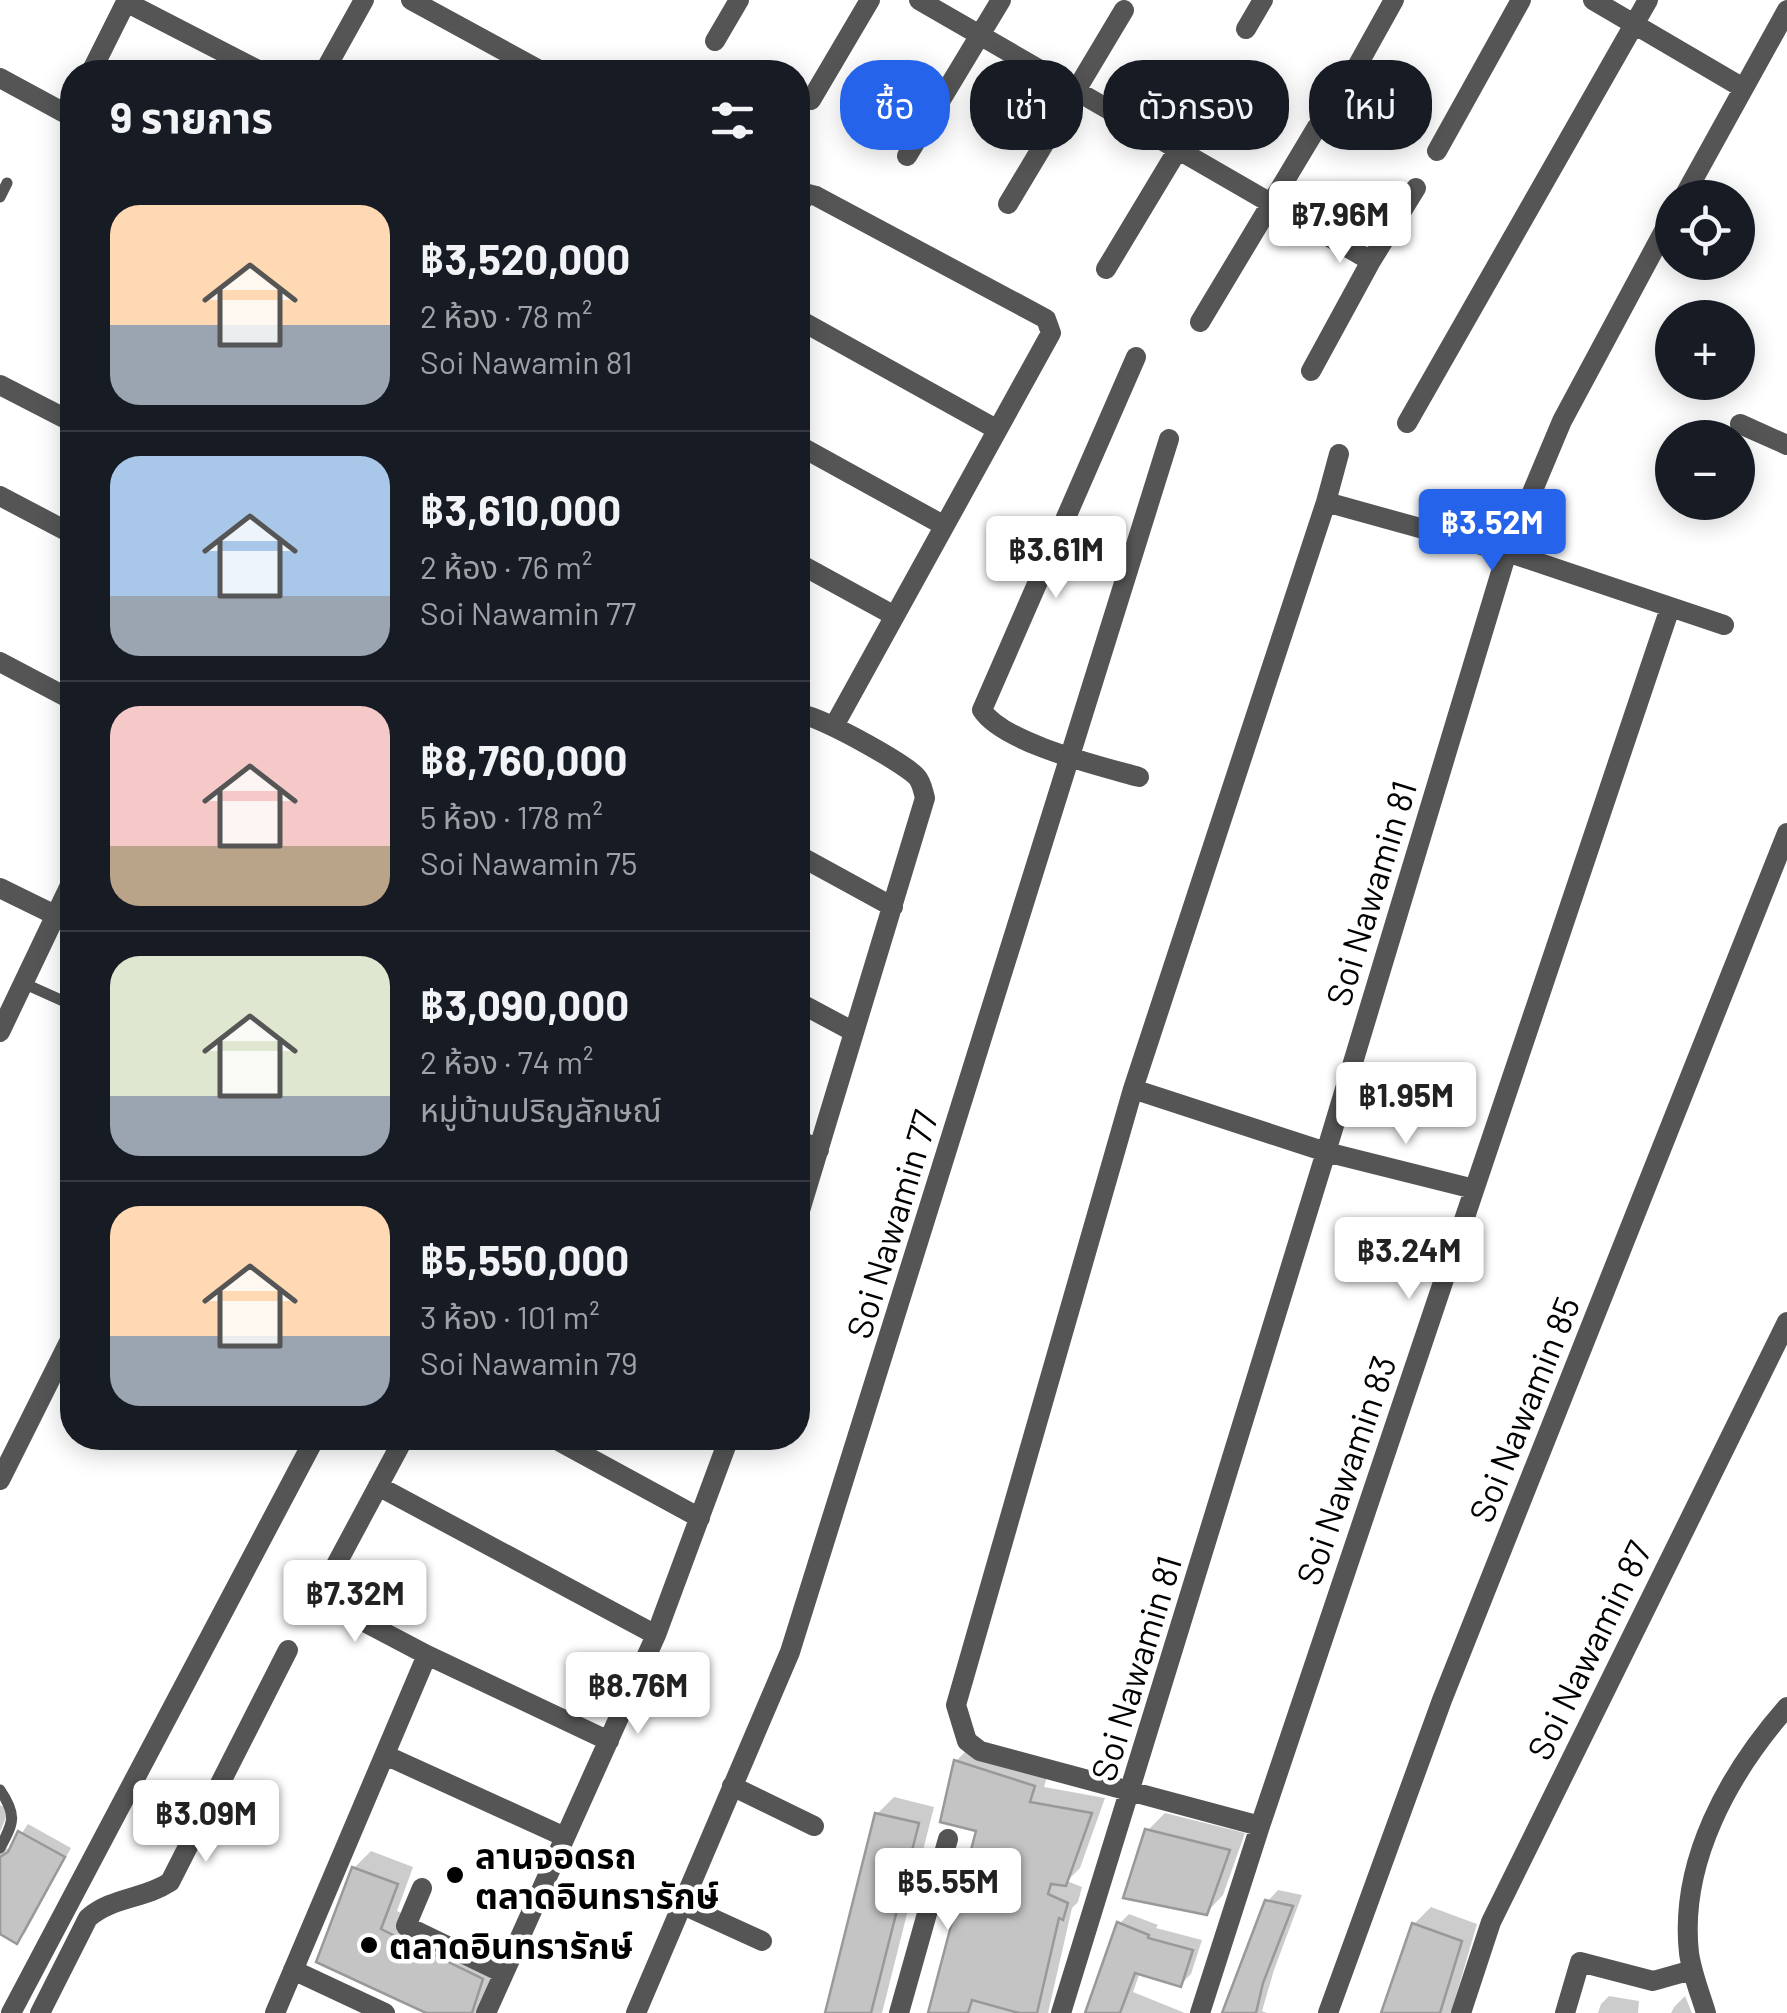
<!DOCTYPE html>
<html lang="th">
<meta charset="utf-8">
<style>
body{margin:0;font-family:Barlow,"Noto Sans Thai",sans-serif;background:#242831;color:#f1f3f6;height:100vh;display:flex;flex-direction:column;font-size:38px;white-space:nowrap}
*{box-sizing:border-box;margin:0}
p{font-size:32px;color:#9ea1a6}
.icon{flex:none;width:55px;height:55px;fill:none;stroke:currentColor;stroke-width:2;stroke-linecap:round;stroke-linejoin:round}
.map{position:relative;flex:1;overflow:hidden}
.panel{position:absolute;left:60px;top:60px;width:750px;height:1390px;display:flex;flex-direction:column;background:#171b24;border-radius:40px;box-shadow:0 5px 25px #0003}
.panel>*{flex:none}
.guide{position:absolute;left:840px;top:60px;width:795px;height:90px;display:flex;gap:20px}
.tools{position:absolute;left:1655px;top:180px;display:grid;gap:20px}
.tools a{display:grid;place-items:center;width:100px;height:100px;border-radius:50%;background:#171b24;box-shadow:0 5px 25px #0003;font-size:50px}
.price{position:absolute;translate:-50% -85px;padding:0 22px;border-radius:10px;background:#fff;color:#222;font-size:32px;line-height:65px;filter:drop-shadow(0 2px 5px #0008)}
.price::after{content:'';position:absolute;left:50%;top:60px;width:30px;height:22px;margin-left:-15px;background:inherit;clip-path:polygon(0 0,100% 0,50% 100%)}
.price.selected{background:#2563eb;color:#fff}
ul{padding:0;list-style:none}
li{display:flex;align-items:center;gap:30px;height:250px;padding:0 50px}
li+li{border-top:2px solid #363941}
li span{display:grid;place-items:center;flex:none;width:280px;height:200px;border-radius:30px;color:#555}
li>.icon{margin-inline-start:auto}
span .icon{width:120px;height:120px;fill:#fffc;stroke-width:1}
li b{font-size:42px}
h2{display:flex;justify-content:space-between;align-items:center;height:120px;padding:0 50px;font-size:42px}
.pill{padding:0 35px;border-radius:40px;background:#171b24;box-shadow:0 5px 25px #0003;font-size:35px;line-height:90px}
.pill.selected{background:#2563eb;color:#fff}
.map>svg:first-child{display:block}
</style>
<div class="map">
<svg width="1787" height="2013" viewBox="0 0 1787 2013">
<rect width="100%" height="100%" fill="#fff"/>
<path fill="#0003" d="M971,1746L1049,1770L1044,1787L1105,1798L1080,1868L1067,1881L1082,1887L1078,1902L1072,1908L1048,2013H931L979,1829L956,1761Z
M894,1797L934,1807L882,2013H827L877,1814Z
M0,1805L9,1810L0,1832Z
M1165,1813L1245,1833L1223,1895L1206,1913L1147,1831Z
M28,1824L71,1848L25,1933L17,1941L0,1932V1843L3,1849L12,1848Z
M371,1851L413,1867L397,1911L499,1961L481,2013H432L319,1961L354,1868Z
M1278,1890L1302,1895L1274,1970L1262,2011L1267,2013H1225L1267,1902Z
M1431,1907L1477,1924L1451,2013H1384L1414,1924Z
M1129,1914L1158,1925L1156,1928L1202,1940L1191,1974L1181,1984L1140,1972L1133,1992L1185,2013H1088L1119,1924Z
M1609,1996L1639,2001L1638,2013H1598L1601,2004Z
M1685,1996L1692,2013H1671L1674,2007Z"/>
<path fill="#c4c4c4" stroke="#999" stroke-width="2.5" d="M954,1760L1035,1786L1030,1802L1092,1813L1066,1886L1051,1884L1048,1894L1068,1903L1063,1920L1059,1918L1037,2013H1019L972,2000L968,2013H928L976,1831L940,1822Z
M875,1813L919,1823L871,2013H825Z
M1145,1829L1230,1850L1207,1915L1123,1898Z
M18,1831L65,1857L17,1944L0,1934V1857L8,1852Z
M352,1867L398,1884L381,1929L483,1979L472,2013H426L316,1962Z
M1265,1900L1293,1906L1263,1983L1256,2013H1222Z
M1117,1922L1149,1935L1148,1938L1193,1950L1181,1987L1135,1973L1120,2013H1085Z
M1412,1923L1462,1941L1440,2013H1381Z"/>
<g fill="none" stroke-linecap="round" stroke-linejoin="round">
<path stroke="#555" stroke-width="11" d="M0,197L7,183
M23,983L72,1005
M0,1790C17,1815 14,1822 0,1848"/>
<path stroke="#555" stroke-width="20" d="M411,0L543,72
M919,0L1371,261
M1593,0L1743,88
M126,2L262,72
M1246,29L1263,0
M715,41L739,0
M91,72L127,0
M324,72L364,0
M0,78L72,117
M1345,88L1394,0
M811,100L870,0
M1437,151L1521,0
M907,156L1001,0
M1683,198L1787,10
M1008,204L1124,10
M798,205L808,194L816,196L1046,319L1051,333L834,726
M1106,269L1224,73
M798,319L996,429
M1200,322L1317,127
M1136,357L982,710C1003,743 1100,766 1139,777
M1311,371L1371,261L1416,188
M0,385L72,422
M1407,423L1648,0
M1740,424L1787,445
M798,445L943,525
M0,496L72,534
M1326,502L1507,552L1724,625
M798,563L893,615
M0,662L72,700
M798,714C815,713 902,762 916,776C922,782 923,791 925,798L798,1217
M798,855L893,907
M0,888L55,915
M798,1002L854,1032
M0,1032L72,881
M1133,1089L1326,1152L1474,1189
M798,1139L819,1150
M404,1438L322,1591L332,1605L427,1655L609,1741
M553,1438L700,1518
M0,1480L72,1336
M378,1486L656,1635
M385,1755L565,1837
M732,1786L814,1826
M1260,1826L980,1751L967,1741L956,1705L1133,1089L1326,502L1339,454
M422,1888L406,1926L503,1973
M683,1905L762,1941
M293,1970L385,2013
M11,2013L315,1438
M40,2013L88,1918C112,1897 144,1899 170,1882L288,1650
M275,2013L427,1655
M486,2013L656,1635L729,1438
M636,2013L790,1652L1169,439
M899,2013L948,1839
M1061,2013L1326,1152L1507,552L1562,421L1672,216
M1200,2013L1260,1826L1670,608
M1328,2013L1442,1700L1787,833
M1461,2013L1491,1922L1787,1322
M1565,2013L1580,1962L1653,1981L1692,1970
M1706,2013C1700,1993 1692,1974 1689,1953C1679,1862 1729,1773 1787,1707"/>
</g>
<g fill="#000" stroke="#fff" stroke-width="4">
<circle cx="455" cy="1875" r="10"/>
<circle cx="369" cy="1945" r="10"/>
</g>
<g text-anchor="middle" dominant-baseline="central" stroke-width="9" stroke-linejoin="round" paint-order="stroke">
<g font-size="35" fill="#000" stroke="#fff">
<text transform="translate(1370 893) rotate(-73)">Soi Nawamin 81</text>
<text transform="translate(891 1224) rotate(-73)">Soi Nawamin 77</text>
<text transform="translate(1523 1409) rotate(-68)">Soi Nawamin 85</text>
<text transform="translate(1345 1470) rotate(-71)">Soi Nawamin 83</text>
<text transform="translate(1588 1650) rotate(-64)">Soi Nawamin 87</text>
<text transform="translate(1135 1668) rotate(-73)">Soi Nawamin 81</text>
</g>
<g font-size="35" font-weight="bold" fill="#000" stroke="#fff" text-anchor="start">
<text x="475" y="1855">ลานจอดรถ<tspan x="475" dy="40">ตลาดอินทรารักษ์</tspan></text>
<text x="389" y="1945">ตลาดอินทรารักษ์</text>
</g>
</g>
</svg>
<div class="tools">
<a><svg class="icon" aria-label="locate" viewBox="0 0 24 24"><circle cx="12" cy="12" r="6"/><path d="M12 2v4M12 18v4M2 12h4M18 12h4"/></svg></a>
<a>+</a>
<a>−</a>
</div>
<b class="price" style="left:1340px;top:266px">฿7.96M</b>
<b class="price selected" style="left:1492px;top:574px">฿3.52M</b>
<b class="price" style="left:1056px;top:601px">฿3.61M</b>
<b class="price" style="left:1406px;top:1147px">฿1.95M</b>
<b class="price" style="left:1409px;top:1302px">฿3.24M</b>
<b class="price" style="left:355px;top:1645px">฿7.32M</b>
<b class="price" style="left:638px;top:1737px">฿8.76M</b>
<b class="price" style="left:206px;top:1865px">฿3.09M</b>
<b class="price" style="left:948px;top:1933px">฿5.55M</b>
<div class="guide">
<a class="pill selected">ซื้อ</a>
<a class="pill">เช่า</a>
<a class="pill">ตัวกรอง</a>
<a class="pill">ใหม่</a>
</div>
<section class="panel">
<h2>9 รายการ<svg class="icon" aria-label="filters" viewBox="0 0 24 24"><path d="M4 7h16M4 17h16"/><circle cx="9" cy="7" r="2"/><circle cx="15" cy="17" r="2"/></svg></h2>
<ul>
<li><span style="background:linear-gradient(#ffd9b3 60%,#9aa5b1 0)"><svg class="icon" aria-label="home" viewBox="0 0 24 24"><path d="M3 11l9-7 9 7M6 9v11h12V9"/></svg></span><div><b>฿3,520,000</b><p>2 ห้อง · 78 m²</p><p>Soi Nawamin 81</p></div></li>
<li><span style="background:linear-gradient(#a9c7e8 70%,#9aa5b1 0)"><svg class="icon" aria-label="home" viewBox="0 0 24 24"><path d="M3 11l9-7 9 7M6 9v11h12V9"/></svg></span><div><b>฿3,610,000</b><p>2 ห้อง · 76 m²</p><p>Soi Nawamin 77</p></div></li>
<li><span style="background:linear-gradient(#f6c9c9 70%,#b9a48a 0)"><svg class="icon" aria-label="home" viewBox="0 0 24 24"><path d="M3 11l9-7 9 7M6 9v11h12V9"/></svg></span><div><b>฿8,760,000</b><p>5 ห้อง · 178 m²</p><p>Soi Nawamin 75</p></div></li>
<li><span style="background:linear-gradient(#dfe7d0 70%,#9aa5b1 0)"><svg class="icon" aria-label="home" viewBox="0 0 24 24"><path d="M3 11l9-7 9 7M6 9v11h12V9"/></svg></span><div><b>฿3,090,000</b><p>2 ห้อง · 74 m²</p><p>หมู่บ้านปริญลักษณ์</p></div></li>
<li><span style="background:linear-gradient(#ffd9b3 65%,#9aa5b1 0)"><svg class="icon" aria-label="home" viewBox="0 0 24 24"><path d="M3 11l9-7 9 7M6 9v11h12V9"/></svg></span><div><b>฿5,550,000</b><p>3 ห้อง · 101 m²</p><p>Soi Nawamin 79</p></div></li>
</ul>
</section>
</div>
